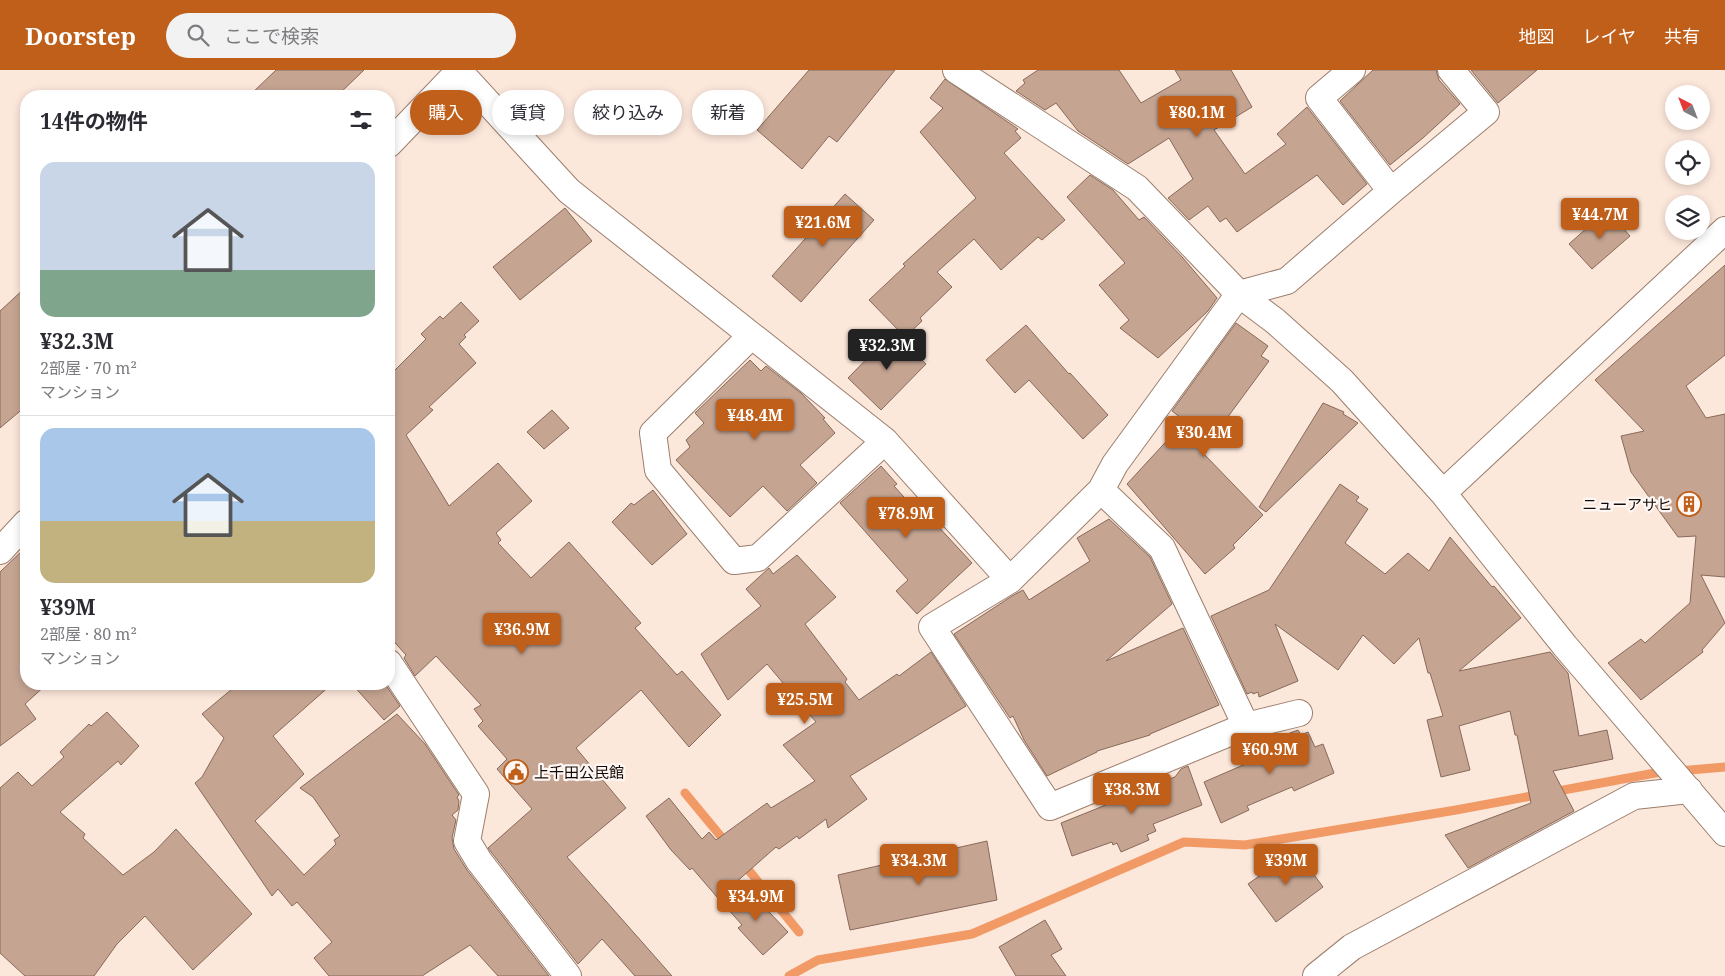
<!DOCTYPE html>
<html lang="ja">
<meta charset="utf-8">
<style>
body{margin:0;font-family:"Noto Serif","Noto Sans JP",serif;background:#f2f2f3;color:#2b2b33;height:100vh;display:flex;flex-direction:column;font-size:19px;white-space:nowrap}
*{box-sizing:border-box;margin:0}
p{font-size:16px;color:#7c7c81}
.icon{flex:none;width:28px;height:28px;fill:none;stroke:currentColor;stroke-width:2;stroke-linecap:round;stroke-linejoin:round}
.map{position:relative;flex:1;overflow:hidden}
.sheet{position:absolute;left:20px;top:20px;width:375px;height:600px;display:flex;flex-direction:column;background:#fff;border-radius:20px;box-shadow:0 2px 8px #0003}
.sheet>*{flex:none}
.banner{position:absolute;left:410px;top:20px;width:475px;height:45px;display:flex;gap:10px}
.needle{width:32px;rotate:318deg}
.fabs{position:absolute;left:1665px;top:15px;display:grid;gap:10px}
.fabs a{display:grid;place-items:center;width:45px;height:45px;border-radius:50%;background:#fff;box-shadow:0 2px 8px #0003;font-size:25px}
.price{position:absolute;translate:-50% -42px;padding:0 11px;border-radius:5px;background:#bf5f1a;color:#fff;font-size:16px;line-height:32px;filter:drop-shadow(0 1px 2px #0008)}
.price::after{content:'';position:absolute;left:50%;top:30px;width:15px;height:11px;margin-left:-8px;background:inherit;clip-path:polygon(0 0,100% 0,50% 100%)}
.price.on{background:#222;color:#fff}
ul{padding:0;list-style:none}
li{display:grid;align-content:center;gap:10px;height:265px;padding:0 20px}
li+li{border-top:1px solid #e1e1e2}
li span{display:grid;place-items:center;height:155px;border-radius:15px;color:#555}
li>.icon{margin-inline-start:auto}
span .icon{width:90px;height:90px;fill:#fffc;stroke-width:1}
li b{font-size:21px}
h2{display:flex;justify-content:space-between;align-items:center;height:60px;padding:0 20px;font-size:21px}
.tag{padding:0 18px;border-radius:22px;background:#fff;box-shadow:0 2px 8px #0003;font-size:18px;line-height:45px}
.tag.on{background:#bf5f1a;color:#fff}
header{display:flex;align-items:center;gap:30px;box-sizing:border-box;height:70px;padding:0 25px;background:#bf5f1a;color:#fff}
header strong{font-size:24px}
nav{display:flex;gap:28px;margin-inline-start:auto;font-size:18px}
.search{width:350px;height:45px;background:#f2f2f3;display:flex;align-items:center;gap:12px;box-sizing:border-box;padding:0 18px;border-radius:28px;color:#7c7c81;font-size:19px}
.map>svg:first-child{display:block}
</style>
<header>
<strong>Doorstep</strong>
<div class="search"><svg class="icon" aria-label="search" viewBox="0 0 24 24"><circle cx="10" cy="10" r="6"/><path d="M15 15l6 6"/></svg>ここで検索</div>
<nav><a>地図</a><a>レイヤ</a><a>共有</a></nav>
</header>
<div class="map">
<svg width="1725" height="906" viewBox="0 0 1725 906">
<rect width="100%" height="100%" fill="#fce7db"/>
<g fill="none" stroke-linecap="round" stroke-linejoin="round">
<path stroke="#f19a66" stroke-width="9" d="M685,723L728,775
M742,792L799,862
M789,906L818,890L972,864L1184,772L1245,775L1456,740L1655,703L1725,697"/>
</g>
<path fill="#c5a492" stroke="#886a5a" d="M276,0H364L337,26H249Z
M809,0H895L837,72L829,66L802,99L757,60Z
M1038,0H1119L1141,33L1181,10L1175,0H1231L1252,37L1214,60L1245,104L1286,74L1277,64L1307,37L1367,114L1343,135L1317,105L1237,162L1226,148L1220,152L1208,136L1189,150L1168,128L1193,109L1169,68L1128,94L1078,61L1056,33L1045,40L1016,21L1025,13L1023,10Z
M1373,0H1436L1439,10L1460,34L1423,68L1390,95L1340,31Z
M1471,0H1537L1498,33Z
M945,9L1018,59L1015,61L1021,68L1004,83L1065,150L1042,170L1038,167L1001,200L974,169L937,202L952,217L920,248L922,251L905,267L869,230L905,196L903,194L976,128L920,62L943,38L930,28Z
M1090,105L1113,120L1139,150L1144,147L1183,188L1217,228L1208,241L1158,288L1120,258L1129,250L1099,215L1125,193L1067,127Z
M845,124L874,150L801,232L772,206Z
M565,138L592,171L520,230L493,197Z
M1607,140L1630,166L1592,199L1569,174Z
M1725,195V285L1686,316L1706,348L1725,344V507L1701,505L1725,553L1702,580L1703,582L1641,630L1608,593L1641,569L1645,573L1690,533L1696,466L1678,467L1631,402L1621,366L1644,361L1595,310Z
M26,217V336L0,358V241Z
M461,232L479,251L464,265L466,267L459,274L476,293L429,337L433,340L406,365L449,436L498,393L532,431L496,463L501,470L498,473L531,508L569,472L641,553L635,558L677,605L682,601L721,645L689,677L641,620L576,678L626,738L567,787L672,906H635L602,869L578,894L488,778L532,739L497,699L507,689L478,656L483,651L474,639L481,635L436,586L415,606L404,588L406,585L389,566V306L426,269L421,264L440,246L443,249Z
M1236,253L1268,276L1261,286L1269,291L1202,382L1263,445L1233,475L1235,478L1205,504L1127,414L1185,351L1172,341Z
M1026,255L1069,304L1070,303L1108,345L1083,369L1029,310L1015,323L986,290Z
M893,262L926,294L881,340L848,308Z
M750,290L761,301L766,296L801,323L825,348L823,349L835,363L800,395L817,413L787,441L763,416L730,447L676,390L690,377L686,370L704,353L695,343Z
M1323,333L1344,342L1343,344L1358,353L1266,442L1259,437Z
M552,340L569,358L544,379L527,362Z
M881,396L897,414L894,416L930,456L934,452L972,493L917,544L896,521L908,510L840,433Z
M1340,414L1359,427L1356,431L1368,439L1345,473L1385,504L1408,483L1429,501L1450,467L1492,517L1494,516L1521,548L1459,601L1550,582L1568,603L1579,666L1607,660L1613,689L1553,701L1574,741L1468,798L1445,765L1531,733L1517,665H1515L1510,641L1459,656L1470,700L1441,707L1427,650L1443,646L1430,603H1428L1419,568L1394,594L1363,565L1338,600L1275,554L1298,611L1259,627L1258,622L1253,624L1252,622L1247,624L1211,546L1269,520Z
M653,420L687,464L652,495L612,452L631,433L634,435Z
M1109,449L1150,487L1172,534L1106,591L1183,558L1219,635L1150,664V665L1097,681V682L1047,706L1024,670L1013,646L1010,648L954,564L1012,526L1023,520L1029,530L1090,491L1077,468Z
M26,477V614H47L25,634L36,649L0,676V502Z
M797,485L836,527L805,554L847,609L845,612L859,630L897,604L899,606L931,582L966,636L850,706L867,729L828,758L826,749L799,769L797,766L779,779L776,777L734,814L717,827L692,798L690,800L671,780L646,746L669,728L702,769L709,762L716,770L767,733L771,738L815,711L783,675L816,652L767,594L728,630L701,584L761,536L746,519L769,498L773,504Z
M238,614H332L273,666L304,704L255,751L304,805L336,774L334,770L340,766L313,727L300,718L397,644L425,674L459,725L457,727L459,731L458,740L452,745L456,750L452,768L454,779L467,800L549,906H498L470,875L422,906H329L314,888L332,872L297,832L292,836L278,819L272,826L195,713L202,707L224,668L202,644Z
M352,614H385L400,636L384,650Z
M107,642L139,676L121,695L118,691L60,742L85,764L83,768L123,805L154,782L176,759L252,844L193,900L145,846L117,874L94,906H25L0,883V718L18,702L32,716L64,687L60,682L89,654L91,656Z
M1298,660L1301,665L1308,662L1315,677L1323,674L1334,703L1294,721L1292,717L1247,736L1249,740L1221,753L1204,712L1278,680L1274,669Z
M1188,696L1202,735L1153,754L1156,761L1147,765L1149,770L1121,782L1117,773L1113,775L1112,772L1072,786L1061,753L1101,737L1138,720L1175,707L1181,699Z
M987,771L997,830L850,860L838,805Z
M1296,780L1323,817L1276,852L1248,814Z
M752,824L788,862L763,885L738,858L742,855L721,831Z
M1045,850L1062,879L1051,885L1066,906H1016L999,877Z"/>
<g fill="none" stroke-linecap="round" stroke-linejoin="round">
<defs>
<path id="minor" d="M956,0L1137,118L1239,224L1275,251L1342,311L1443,423L1565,576L1725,763
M1352,0L1319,28L1391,121
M459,1L569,121L885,371L1010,510L1101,420L1115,394L1239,224L1287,211L1391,121L1486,42L1451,0
M389,74L460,0
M751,266L653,363L658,400L734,491L758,488L885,371
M1101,420L1162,478L1246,656
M1443,423L1725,160
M0,481L26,453
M1010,510L932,557L1050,737L1246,656L1299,643
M389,593L476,724L467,771L479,791L568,906
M1316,906L1352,877L1634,726L1689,720"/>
</defs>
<use href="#minor" stroke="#9c7e6c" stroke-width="28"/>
<use href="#minor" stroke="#fff" stroke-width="26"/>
</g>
<defs>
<symbol id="building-ring" viewBox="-11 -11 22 22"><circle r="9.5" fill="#fef7f3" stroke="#bf5f1a" stroke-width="1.5"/><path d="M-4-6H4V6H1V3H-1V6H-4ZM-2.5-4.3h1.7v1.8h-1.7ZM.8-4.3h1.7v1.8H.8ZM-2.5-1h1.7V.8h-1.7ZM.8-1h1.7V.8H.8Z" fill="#bf5f1a"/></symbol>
<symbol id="civic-ring" viewBox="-11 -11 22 22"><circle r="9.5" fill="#fef7f3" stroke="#bf5f1a" stroke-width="1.5"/><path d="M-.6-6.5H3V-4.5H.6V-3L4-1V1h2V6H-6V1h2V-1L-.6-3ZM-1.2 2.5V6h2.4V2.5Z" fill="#bf5f1a"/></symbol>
</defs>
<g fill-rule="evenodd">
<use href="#building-ring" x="1675" y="420" width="28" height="28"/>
<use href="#civic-ring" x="502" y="688" width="28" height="28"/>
</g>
<g text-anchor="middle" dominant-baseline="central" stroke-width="4.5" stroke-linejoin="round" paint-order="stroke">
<g font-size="15" fill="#150a05" stroke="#fef7f3" text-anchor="end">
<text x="1672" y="434">ニューアサヒ</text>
<text x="534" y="702" text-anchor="start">上千田公民館</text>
</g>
</g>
</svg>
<div class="fabs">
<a><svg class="needle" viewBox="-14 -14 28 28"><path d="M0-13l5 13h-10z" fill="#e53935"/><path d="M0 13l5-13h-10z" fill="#7c7c81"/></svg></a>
<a><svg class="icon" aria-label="locate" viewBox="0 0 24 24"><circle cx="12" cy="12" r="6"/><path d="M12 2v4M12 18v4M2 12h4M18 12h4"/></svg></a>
<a><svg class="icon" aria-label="layers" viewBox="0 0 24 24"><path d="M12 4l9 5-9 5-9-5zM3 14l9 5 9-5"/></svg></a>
</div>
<b class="price" style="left:1197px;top:68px">¥80.1M</b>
<b class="price" style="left:1600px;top:170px">¥44.7M</b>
<b class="price" style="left:823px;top:178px">¥21.6M</b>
<b class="price on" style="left:887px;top:301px">¥32.3M</b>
<b class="price" style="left:755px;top:371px">¥48.4M</b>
<b class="price" style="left:1204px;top:388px">¥30.4M</b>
<b class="price" style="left:906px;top:469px">¥78.9M</b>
<b class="price" style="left:522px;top:585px">¥36.9M</b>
<b class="price" style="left:805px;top:655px">¥25.5M</b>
<b class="price" style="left:1270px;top:705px">¥60.9M</b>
<b class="price" style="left:1132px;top:745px">¥38.3M</b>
<b class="price" style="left:919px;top:816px">¥34.3M</b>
<b class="price" style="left:1286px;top:816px">¥39M</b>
<b class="price" style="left:756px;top:852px">¥34.9M</b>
<div class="banner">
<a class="tag on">購入</a>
<a class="tag">賃貸</a>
<a class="tag">絞り込み</a>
<a class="tag">新着</a>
</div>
<section class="sheet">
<h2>14件の物件<svg class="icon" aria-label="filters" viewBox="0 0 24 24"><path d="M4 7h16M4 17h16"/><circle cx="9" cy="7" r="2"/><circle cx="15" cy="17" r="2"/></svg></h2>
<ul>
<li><span style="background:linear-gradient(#c9d6e8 70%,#7fa58c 0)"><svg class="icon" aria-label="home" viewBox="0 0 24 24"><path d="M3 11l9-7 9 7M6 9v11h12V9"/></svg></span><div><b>¥32.3M</b><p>2部屋 · 70 m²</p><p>マンション</p></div></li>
<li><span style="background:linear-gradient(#a9c7e8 60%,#c2b280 0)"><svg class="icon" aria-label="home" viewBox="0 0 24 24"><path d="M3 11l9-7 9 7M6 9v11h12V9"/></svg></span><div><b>¥39M</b><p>2部屋 · 80 m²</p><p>マンション</p></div></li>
</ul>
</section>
</div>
